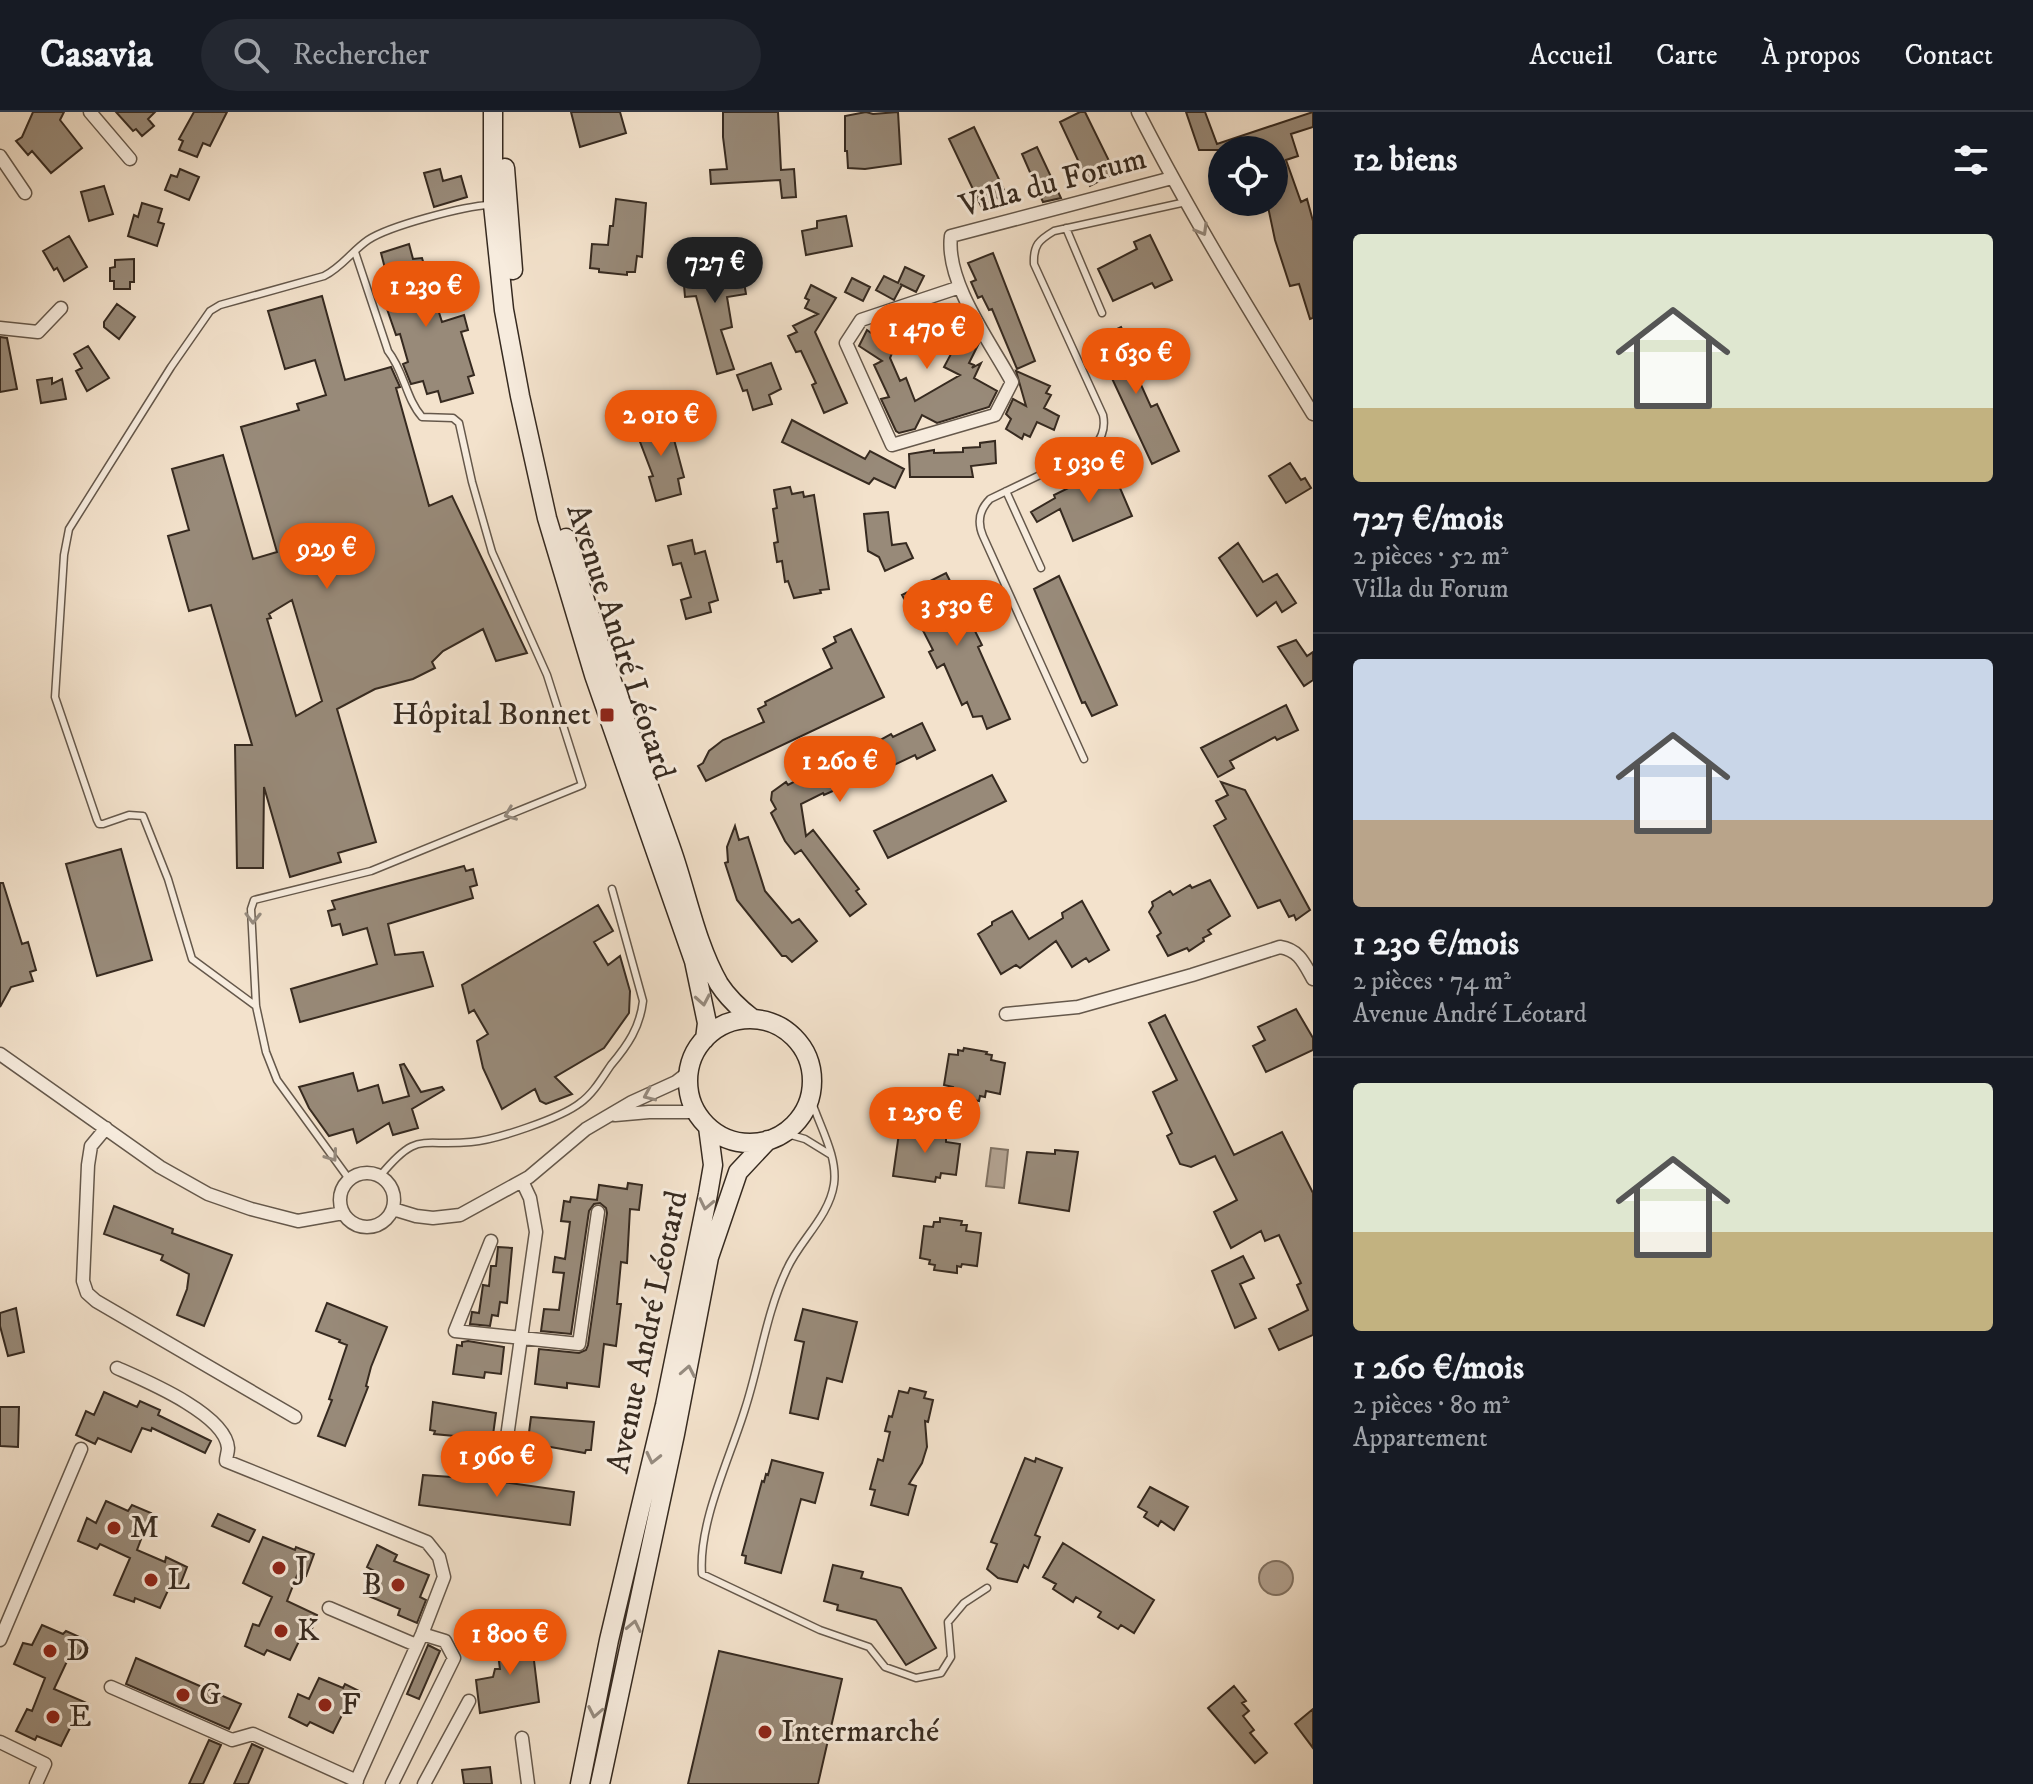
<!DOCTYPE html>
<html lang="fr">
<meta charset="utf-8">
<style>
body{margin:0;font-family:"IM FELL DW Pica",serif;background:#242831;color:#f1f3f6;height:100vh;display:flex;flex-direction:column;font-size:30px;white-space:nowrap}
*{box-sizing:border-box;margin:0}
p{font-size:26px;color:#9ea1a6}
.icon{flex:none;width:44px;height:44px;fill:none;stroke:currentColor;stroke-width:2;stroke-linecap:round;stroke-linejoin:round}
.map{position:relative;flex:1;overflow:hidden}
.details{display:flex;flex-direction:column;background:#171b24;width:720px}
.details>*{flex:none}
.fabs{position:absolute;left:1208px;top:24px;display:grid;gap:16px}
.fabs a{display:grid;place-items:center;width:80px;height:80px;border-radius:50%;background:#171b24;box-shadow:0 4px 12px #0003;font-size:40px}
.price{position:absolute;translate:-50% -68px;padding:0 18px;border-radius:28px;background:#ea580c;color:#fff;font-size:26px;line-height:52px;filter:drop-shadow(0 2px 4px #0008)}
.price::after{content:'';position:absolute;left:50%;top:48px;width:24px;height:18px;margin-left:-12px;background:inherit;clip-path:polygon(0 0,100% 0,50% 100%)}
.price.on{background:#222;color:#fff}
ul{padding:0;list-style:none}
li{display:grid;align-content:center;gap:16px;height:424px;padding:0 40px}
li+li{border-top:2px solid #363941}
li span{display:grid;place-items:center;height:248px;border-radius:8px;color:#555}
li>.icon{margin-inline-start:auto}
span .icon{width:144px;height:144px;fill:#fffc;stroke-width:1}
li b{font-size:34px}
h2{display:flex;justify-content:space-between;align-items:center;height:96px;padding:0 40px;font-size:34px}
header{display:flex;align-items:center;gap:48px;box-sizing:border-box;height:112px;padding:0 40px;background:#171b24;border-bottom:2px solid #363941}
header strong{font-size:38px}
nav{display:flex;gap:44px;margin-inline-start:auto;font-size:28px}
.search{width:560px;height:72px;background:#242831;display:flex;align-items:center;gap:20px;box-sizing:border-box;padding:0 28px;border-radius:44px;color:#9ea1a6;font-size:30px}
main{display:flex;flex:1;min-height:0}
.map>svg:first-child{display:block}
</style>
<header>
<strong>Casavia</strong>
<div class="search"><svg class="icon" aria-label="search" viewBox="0 0 24 24"><circle cx="10" cy="10" r="6"/><path d="M15 15l6 6"/></svg>Rechercher</div>
<nav><a>Accueil</a><a>Carte</a><a>À propos</a><a>Contact</a></nav>
</header>
<main>
<div class="map">
<svg width="1313" height="1672" viewBox="0 0 1313 1672">
<rect width="100%" height="100%" fill="#f3e2cc"/>
<filter id="stains"><feTurbulence type="fractalNoise" baseFrequency=".0025" numOctaves="4"/><feColorMatrix values="0 0 0 0 .2 0 0 0 0 .09 0 0 0 0 .02 0 0 0 .5 -.17"/></filter>
<radialGradient id="worn" r=".72"><stop offset=".6" stop-color="#630" stop-opacity="0"/><stop offset="1" stop-color="#630" stop-opacity=".3"/></radialGradient>
<path fill="#b3a392" stroke="#817364" stroke-width="2" d="M991,1036L1008,1038L1004,1076L986,1074Z
M1259 1466a17 17 0 1 1 34 0a17 17 0 1 1-34 0Z"/>
<path fill="#988a79" stroke="#362a20" stroke-width="2" fill-rule="evenodd" d="M33,0H64L60,8L82,36L51,61L32,39L28,43L16,29L22,25Z
M116,0H155L148,7L154,14L142,24L136,17L133,19Z
M194,0H227L210,34L203,31L197,45L179,38L183,29L179,27Z
M571,0H620L626,21L580,35Z
M723,0H778L781,58L794,57L796,85L782,86L780,68L711,72L710,58L727,57L723,25Z
M866,0L873,2L898,0L901,52L865,57L848,56L847,39H845V4Z
M1080,0H1085L1115,61L1090,74L1060,10Z
M1186,0H1205L1217,32L1313,0V15L1291,22L1298,44L1286,48L1301,90L1307,87L1313,109V206L1310,207L1299,172L1290,174L1275,128L1267,90H1274V38H1199Z
M974,15L1006,82L981,94L949,27Z
M1037,35L1061,86L1043,90L1022,42Z
M180,57L199,65L189,88L165,78L171,63L177,65Z
M440,57L443,69L461,64L467,85L434,95L424,61Z
M104,74L113,102L89,109L81,80Z
M616,87L646,91L642,145L637,144L635,160H627V163L599,160V157L590,156L592,132L608,133L610,114H613Z
M142,91L162,97L158,110L164,112L157,134L128,124L134,103L138,105Z
M846,104L852,134L806,143L802,119L817,116V109Z
M1150,123L1172,168L1155,176L1152,171L1113,189L1098,157L1137,137L1134,130Z
M69,124L87,155L64,169L57,156L54,158L43,139Z
M409,132L413,147L422,146L442,210L464,203L468,218L461,220L474,263L468,265L473,281L441,290L438,279L427,282L423,269L411,272L403,252L408,250L400,222L396,223L387,197L395,195L381,141Z
M993,141L1035,249L1017,257L992,197L989,198L982,184L978,186L971,170L976,168L968,151Z
M134,147V170H130V177H114V169H110V156L115,155V148Z
M696,147L698,162L741,153L746,182L727,185L732,215L721,218L734,257L717,262L696,184L685,185L682,149Z
M905,155L924,164L916,180L900,172L902,173L894,188L876,178L884,164L898,171Z
M852,166L870,175L863,189L845,180Z
M811,173L836,186L815,220L847,291L824,301L812,273L816,271L801,239L796,240L788,224L797,220L793,214L818,202L805,196L809,188L805,186Z
M322,184L345,268L391,255L400,275L396,276L429,394L452,384L527,541L496,549L483,517L443,539L432,550L435,556L413,567L375,577L337,597L376,730L338,741L341,750L290,765L264,675L263,756H237L235,633H252L211,493L189,499L168,424L189,418L172,357L223,343L253,447L277,440L241,315L299,298L297,292L326,283L315,248L285,257L268,199ZM292,488L322,589L296,604L267,507L271,506L269,502Z
M117,192L135,205L119,227L104,215V210Z
M937,196L952,203L948,212L977,228L979,231L969,251L974,253L972,256L981,251L974,266L997,279L989,295L937,311L922,303L915,317L899,321L896,319L881,287L889,285L874,253L882,249L859,234L867,218L871,221L874,218L886,224L895,206L907,202L906,208L913,212L921,200L932,204ZM927,219L946,233L944,238L951,242L944,255L960,263L915,289L906,266L900,269L890,246L900,222L918,231Z
M1121,215L1143,261L1137,264L1151,295L1157,292L1179,339L1152,352L1094,228Z
M0,225L7,226L17,277L0,280Z
M88,234L109,266L87,279L76,259L82,256L74,242Z
M771,251L781,277L769,283L772,292L753,298L747,278L743,279L737,263Z
M1016,259L1050,274L1046,281L1051,283L1044,296L1059,304L1054,318L1037,310L1030,325L1024,322L1022,327L1006,317L1011,307L1006,302L1013,287L1026,294Z
M52,266V272L62,267L66,287L41,291L37,268Z
M663,304L669,321L672,320L684,365L678,367L681,382L656,389L649,365L653,364L634,314Z
M792,308L865,347L870,339L904,357L895,376L874,366L869,372L782,330Z
M995,329L996,351L971,354L973,365H910L909,342L934,338V341L963,340V336L980,335V331Z
M1290,351L1301,368L1305,366L1311,376L1286,391L1269,364Z
M1111,355L1132,404L1073,429L1060,397L1037,410L1031,400L1055,386L1054,383Z
M790,375L792,382L803,380L804,385L814,383L829,477L820,478L821,481L794,486L788,469L785,470L782,449L777,450L774,431L778,430L773,397L777,396L774,378Z
M888,400L892,433L906,431L913,446L885,459L879,445L868,439L864,402Z
M692,428L695,442L705,439L718,488L709,491L711,500L686,507L681,488L691,485L681,451L673,453L668,434Z
M1238,431L1263,470L1277,462L1296,491L1282,500L1276,490L1257,504L1219,446Z
M946,461L982,533L978,535L1010,607L987,617L982,604L973,605L967,590L962,593L944,552L937,556L929,540L933,538L911,495L909,496L902,483Z
M1059,464L1117,593L1092,604L1085,590L1082,591L1034,477Z
M851,517L884,585L706,669L698,654L703,651L709,639L723,628L764,610L758,597L766,593L765,590L832,556L823,537L836,530L834,525Z
M1296,528L1307,544L1313,540V568L1304,574L1278,535Z
M1286,593L1298,618L1277,628L1275,625L1230,649L1234,656L1218,665L1201,636Z
M922,611L935,638L917,647L915,643L837,680L835,678L824,683L823,681L801,692L806,724L813,718L859,777L856,779L866,792L850,804L801,738L795,742L785,729L771,701L776,697L771,688L772,680L786,670L788,673L821,656L824,659L891,622L893,625Z
M992,663L1006,689L888,746L874,719Z
M1221,670L1245,678L1310,798L1296,808L1294,803L1289,805L1280,788L1258,796L1214,714L1226,707L1216,689L1228,683Z
M735,714L739,728L748,725L765,779L792,811L799,807L817,829L792,850L786,844H782L737,788L725,751L728,750L727,735Z
M121,737L152,848L97,864L66,752Z
M464,754L466,759L473,757L477,773L470,775L473,786L388,812L395,843L423,840L433,874L300,910L291,877L377,852L367,816L343,823L340,812L332,814L328,799L335,797L332,789Z
M1210,768L1230,804L1208,818L1211,822L1203,826L1204,829L1189,839L1187,836L1168,844L1157,824L1161,821L1149,800L1153,794L1152,790L1170,779L1173,783L1190,773L1192,776Z
M0,771H3L22,832L28,830L36,858L30,860L33,869L11,875L0,895Z
M1082,789L1109,838L1089,850L1086,846L1072,855L1056,829L1020,856L1016,853L1001,862L978,822L992,813V810L1012,799L1029,827L1063,806L1062,801Z
M598,793L613,819L594,830L608,853L620,844L630,879L629,901L604,936L555,965L572,982L546,992L540,989L535,977L502,997L483,956L477,929L488,922L474,898L469,901L462,873Z
M1296,897L1313,926V938L1266,960L1253,934L1265,928L1258,915Z
M1165,903L1234,1043L1282,1020L1313,1081V1223L1279,1238L1269,1217L1308,1198L1297,1173L1301,1171L1279,1123L1265,1129L1261,1119L1231,1136L1214,1100L1237,1088L1215,1044L1191,1055L1180,1052L1167,1024L1172,1021L1153,980L1177,968L1149,911Z
M964,936L987,940L986,942L992,943L991,948L1005,951L1000,982L986,979L985,985L980,984L979,989L956,985L957,980L952,979L953,975L944,973L949,942L958,943V938L963,939Z
M404,952L421,980L442,975L444,978L412,997L418,1016L393,1023L389,1011L357,1031L353,1017L329,1024L309,996L299,975L353,961L358,979L378,973L383,991L409,984L400,953Z
M900,1014L942,1020V1024L946,1025V1030L960,1032L956,1063L941,1061L940,1066L936,1065L935,1070L893,1064Z
M1055,1038L1078,1040L1069,1099L1019,1091L1027,1040L1055,1042Z
M628,1071L642,1073L639,1098L630,1097L627,1151L621,1150L617,1192H621L616,1234L604,1232L599,1275L567,1271V1276L535,1272L539,1237L579,1241L586,1238L588,1233L607,1101L606,1096L600,1091L594,1092L589,1099L571,1222L541,1219L544,1197L559,1198L564,1161L553,1160L555,1145L565,1147L570,1110L561,1109L564,1089L570,1090L571,1085L597,1088L599,1073L627,1077Z
M114,1094L173,1117L172,1121L232,1143L204,1214L177,1203L187,1177L189,1162L161,1148L163,1143L104,1122Z
M940,1106L962,1109L961,1113H967L966,1119L981,1121L977,1154L962,1152L961,1155L957,1154V1161L934,1158L935,1153L929,1152L930,1148L920,1146L924,1114L933,1115L934,1110H940Z
M498,1135L512,1136L507,1191L500,1190L498,1204L492,1203L490,1214L470,1212L472,1200L479,1201L483,1173L489,1174L491,1154H496Z
M1243,1144L1254,1166L1240,1172L1256,1206L1235,1216L1212,1159Z
M327,1191L387,1215L371,1255L366,1274L368,1275L345,1334L318,1324L332,1288L329,1287L347,1233L339,1230L340,1228L316,1219Z
M16,1196L24,1240L8,1244L0,1214V1201Z
M803,1197L857,1210L842,1270L827,1266L818,1307L790,1301L804,1230L795,1228Z
M468,1229L504,1235L501,1262L485,1260L484,1266L453,1262L457,1233L462,1234V1230Z
M910,1276L926,1280L924,1286L933,1288L928,1310L925,1309L927,1335L922,1351L909,1372L916,1374L908,1403L871,1393L875,1378L870,1377L878,1347L883,1349L890,1320L885,1319L889,1304L892,1305L899,1279L908,1281Z
M104,1280L137,1295L140,1289L160,1298L158,1303L211,1329L205,1341L152,1316L151,1319L142,1316L131,1340L98,1326L95,1332L76,1323L86,1299L94,1303Z
M433,1290L496,1301L493,1323H488L487,1327L434,1322L435,1319L430,1318Z
M0,1295H19L18,1335L0,1334Z
M531,1305L594,1310L591,1338H586L585,1341L533,1332V1328H528Z
M1025,1346L1035,1350L1036,1346L1062,1356L1035,1423L1040,1425L1028,1456L1024,1453L1017,1470L998,1466L987,1457L997,1432L991,1430Z
M772,1348L823,1361L815,1391L801,1387L781,1461L745,1451L746,1444L742,1443L762,1369L764,1370L766,1362L768,1363Z
M423,1363L481,1367L574,1380L570,1413L419,1393Z
M1150,1375L1188,1395L1174,1418L1161,1409L1158,1414L1144,1405L1147,1400L1138,1395Z
M106,1389L128,1399L132,1393L151,1401L137,1438L165,1450L166,1445L187,1455L178,1478L170,1474L160,1496L135,1486L134,1490L114,1483L130,1446L100,1432L97,1437L78,1429L87,1406L96,1411Z
M218,1402L255,1418L249,1430L212,1414Z
M263,1425L295,1438L296,1435L314,1442L306,1464L298,1461L287,1489L317,1503L308,1528L301,1525L290,1548L267,1538L264,1543L245,1534L253,1512L259,1514L272,1485L243,1471Z
M1063,1431L1154,1488L1134,1521L1121,1513L1118,1517L1098,1505L1101,1500L1076,1485L1073,1490L1053,1477L1056,1472L1043,1465Z
M377,1433L397,1443L394,1449L429,1463L420,1485L426,1488L417,1511L398,1503L400,1497L366,1483L376,1460L367,1455Z
M833,1453L863,1460L861,1466L901,1476L936,1536L906,1553L876,1508L837,1498L838,1493L824,1489Z
M42,1513L63,1522L66,1519L86,1528L77,1548L69,1545L54,1577L89,1592L80,1615L72,1612L61,1634L37,1624L35,1628L16,1619L27,1597L32,1599L45,1566L14,1552L23,1531L32,1533Z
M531,1524L539,1590L480,1601L476,1568L493,1565L495,1557H500L496,1528Z
M428,1533L440,1539L419,1587L407,1582Z
M719,1539L842,1567L818,1672H688Z
M136,1546L241,1592L229,1617L126,1572Z
M319,1566L343,1576L345,1572L361,1580L352,1602L344,1599L333,1621L310,1610L307,1614L289,1605L298,1582L309,1587Z
M1234,1574L1246,1589L1242,1591L1249,1599L1243,1604L1254,1618L1250,1621L1267,1641L1255,1651L1208,1596Z
M1313,1597V1636L1295,1612Z
M209,1628L221,1633L203,1672H189Z
M252,1632L263,1637L248,1672H234Z
M490,1655L492,1672H464L462,1658Z"/>
<g fill="none" stroke-linecap="round" stroke-linejoin="round">
<defs>
<path id="service" d="M1066,116L1102,201
M1006,379L1041,456
M1084,647L983,424C977,410 979,398 990,387L1090,339C1101,328 1106,318 1103,303L1034,152C1033,133 1039,128 1054,119L1186,90
M256,894L192,847L168,767L143,704L129,703L103,712H99L97,708L55,585L64,443L69,417L171,255L210,199L220,193L324,164C342,155 352,139 368,128C389,114 464,94 490,93
M810,984C818,1012 838,1043 834,1072C829,1105 800,1128 787,1157C766,1201 760,1251 745,1297C730,1346 698,1411 702,1462L820,1518L869,1535L885,1555L916,1566L941,1561L951,1545L948,1510L964,1491L987,1476
M784,1021L805,1027L831,1043
M380,1064C418,1018 420,1035 471,1030C496,1028 561,1006 580,991C593,982 602,966 611,953C628,933 640,915 643,889L612,777
M349,1067L277,968L266,940L256,894L251,797L254,788L371,759L582,673L547,563L492,440L472,370L459,311L453,306L422,305C406,287 404,259 388,239L355,140"/>
<path id="minor" d="M90,0L130,47
M1138,0C1191,104 1252,203 1313,302
M0,44L25,81
M960,175L861,208L846,231L892,333L995,303L1012,270C991,231 945,170 951,124L1172,66
M0,216L38,220L61,196
M1006,902L1078,895L1192,863L1280,835C1299,838 1304,851 1313,867
M0,942L160,1055L208,1082L251,1097L298,1109L343,1101
M615,1003L649,1000H697
M106,1016L91,1034L88,1053L83,1169L87,1181L96,1189L295,1305
M340 1088a27 27 0 1 1 54 0a27 27 0 1 1-54 0Z
M393,1097L416,1104L433,1106L460,1103L529,1065L586,1017L632,990L676,970L689,960
M491,1129L455,1219L579,1232L598,1100
M117,1256C144,1268 226,1302 228,1336C228,1341 226,1345 226,1349L427,1430L439,1445L444,1465L422,1522L355,1672
M506,1332L536,1120L530,1086L522,1069
M329,1496L416,1533
M0,1528L81,1337
M111,1575L232,1628L253,1622L357,1669
M522,1626L528,1672
M0,1630L45,1652L36,1672
M392,1672L454,1546L445,1529L422,1522
M424,1672L469,1589"/>
<path id="secondary" d="M493,0V93L504,198L520,284L547,406L594,563L694,849L707,911L705,927
M505,56L513,158
M566,426C597,532 635,635 672,739C687,782 696,832 719,872C728,886 740,897 753,907
M688 969a62 62 0 1 1 124 0a62 62 0 1 1-124 0Z
M580,1672L609,1528L665,1293L708,1082L713,1053L708,1015
M600,1672L675,1322L709,1145L738,1060L768,1028"/>
</defs>
<use href="#service" stroke="#65584b" stroke-width="9"/>
<use href="#minor" stroke="#65584b" stroke-width="15"/>
<use href="#secondary" stroke="#362a20" stroke-width="21"/>
<use href="#service" stroke="#f7ecde" stroke-width="6"/>
<use href="#minor" stroke="#f7ecde" stroke-width="12"/>
<use href="#secondary" stroke="#f7ecde" stroke-width="18"/>
</g>
<defs><path id="oneway-chevron" d="M-2-3.5L2.5 0L-2 3.5" fill="none" stroke-width="1.6" stroke-linecap="round" stroke-linejoin="round" transform="scale(2)"/></defs>
<g stroke="#968b7f">
<use href="#oneway-chevron" transform="translate(1202 118) rotate(60)"/>
<use href="#oneway-chevron" transform="translate(510 702) rotate(158)"/>
<use href="#oneway-chevron" transform="translate(253 806) rotate(91)"/>
<use href="#oneway-chevron" transform="translate(703 888) rotate(80)"/>
<use href="#oneway-chevron" transform="translate(649 983) rotate(156)"/>
<use href="#oneway-chevron" transform="translate(332 1044) rotate(55)"/>
<use href="#oneway-chevron" transform="translate(706 1092) rotate(102)"/>
<use href="#oneway-chevron" transform="translate(688 1259) rotate(-79)"/>
<use href="#oneway-chevron" transform="translate(653 1346) rotate(103)"/>
<use href="#oneway-chevron" transform="translate(634 1514) rotate(-78)"/>
<use href="#oneway-chevron" transform="translate(595 1600) rotate(101)"/>
</g>
<g fill="#8f2418" stroke="#f7ecde" stroke-width="3">
<rect x="599" y="595" width="16" height="16" rx="4"/>
<circle cx="114" cy="1416" r="8"/>
<circle cx="279" cy="1456" r="8"/>
<circle cx="151" cy="1468" r="8"/>
<circle cx="398" cy="1473" r="8"/>
<circle cx="281" cy="1519" r="8"/>
<circle cx="50" cy="1539" r="8"/>
<circle cx="183" cy="1583" r="8"/>
<circle cx="325" cy="1593" r="8"/>
<circle cx="53" cy="1605" r="8"/>
<circle cx="765" cy="1620" r="8"/>
</g>
<g text-anchor="middle" dominant-baseline="central" stroke-width="6" stroke-linejoin="round" paint-order="stroke">
<g font-size="32" fill="#362a20" stroke="#f7ecde">
<text transform="translate(1053 71) rotate(-15)">Villa du Forum</text>
<text transform="translate(620 530) rotate(72)">Avenue André Léotard</text>
<text transform="translate(648 1220) rotate(-78)">Avenue André Léotard</text>
</g>
<g font-size="32" fill="#362a20" stroke="#f7ecde" text-anchor="start">
<text x="591" y="603" text-anchor="end">Hôpital Bonnet</text>
<text x="130" y="1416">M</text>
<text x="295" y="1456">J</text>
<text x="167" y="1468">L</text>
<text x="382" y="1473" text-anchor="end">B</text>
<text x="297" y="1519">K</text>
<text x="66" y="1539">D</text>
<text x="199" y="1583">G</text>
<text x="341" y="1593">F</text>
<text x="69" y="1605">E</text>
<text x="781" y="1620">Intermarché</text>
</g>
</g>
<rect width="100%" height="100%" filter="url(#stains)"/>
<rect width="100%" height="100%" fill="url(#worn)"/>
</svg>
<div class="fabs">
<a><svg class="icon" aria-label="locate" viewBox="0 0 24 24"><circle cx="12" cy="12" r="6"/><path d="M12 2v4M12 18v4M2 12h4M18 12h4"/></svg></a>
</div>
<b class="price on" style="left:715px;top:193px">727 €</b>
<b class="price" style="left:426px;top:217px">1 230 €</b>
<b class="price" style="left:927px;top:259px">1 470 €</b>
<b class="price" style="left:1136px;top:284px">1 630 €</b>
<b class="price" style="left:661px;top:346px">2 010 €</b>
<b class="price" style="left:1089px;top:393px">1 930 €</b>
<b class="price" style="left:327px;top:479px">929 €</b>
<b class="price" style="left:957px;top:536px">3 530 €</b>
<b class="price" style="left:840px;top:692px">1 260 €</b>
<b class="price" style="left:925px;top:1043px">1 250 €</b>
<b class="price" style="left:497px;top:1387px">1 960 €</b>
<b class="price" style="left:510px;top:1565px">1 800 €</b>
</div>
<section class="details">
<h2>12 biens<svg class="icon" aria-label="filters" viewBox="0 0 24 24"><path d="M4 7h16M4 17h16"/><circle cx="9" cy="7" r="2"/><circle cx="15" cy="17" r="2"/></svg></h2>
<ul>
<li><span style="background:linear-gradient(#dfe7d0 70%,#c2b280 0)"><svg class="icon" aria-label="home" viewBox="0 0 24 24"><path d="M3 11l9-7 9 7M6 9v11h12V9"/></svg></span><div><b>727 €/mois</b><p>2 pièces · 52 m²</p><p>Villa du Forum</p></div></li>
<li><span style="background:linear-gradient(#c9d6e8 65%,#b9a48a 0)"><svg class="icon" aria-label="home" viewBox="0 0 24 24"><path d="M3 11l9-7 9 7M6 9v11h12V9"/></svg></span><div><b>1 230 €/mois</b><p>2 pièces · 74 m²</p><p>Avenue André Léotard</p></div></li>
<li><span style="background:linear-gradient(#dfe7d0 60%,#c2b280 0)"><svg class="icon" aria-label="home" viewBox="0 0 24 24"><path d="M3 11l9-7 9 7M6 9v11h12V9"/></svg></span><div><b>1 260 €/mois</b><p>2 pièces · 80 m²</p><p>Appartement</p></div></li>
</ul>
</section>
</main>
